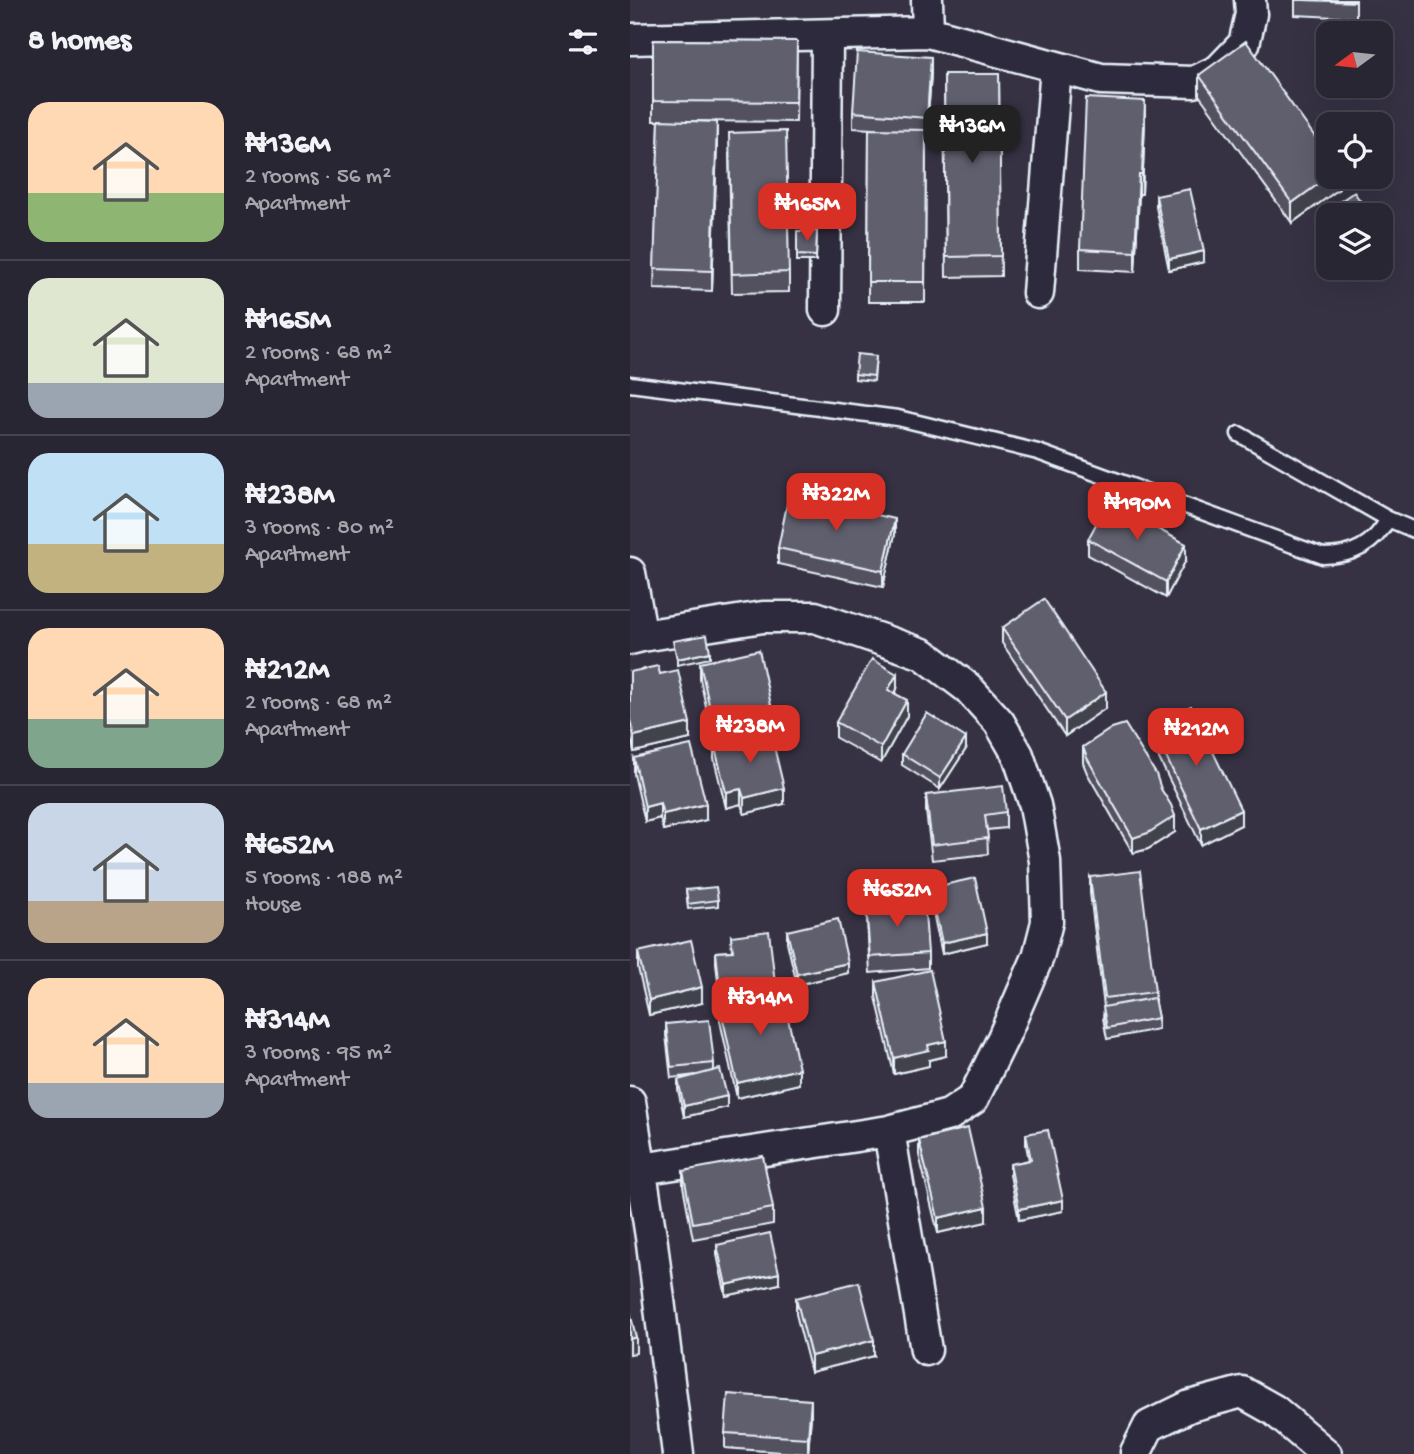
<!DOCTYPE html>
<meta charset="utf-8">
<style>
body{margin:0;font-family:"Gochi Hand",sans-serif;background:#34323f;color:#f1f3f6;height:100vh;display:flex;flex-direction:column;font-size:26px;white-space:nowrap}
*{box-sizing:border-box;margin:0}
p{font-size:23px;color:#a5a5ac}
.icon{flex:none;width:38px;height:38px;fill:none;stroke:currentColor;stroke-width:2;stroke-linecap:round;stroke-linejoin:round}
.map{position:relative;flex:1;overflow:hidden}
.drawer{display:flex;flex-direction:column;background:#282633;width:630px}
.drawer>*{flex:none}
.needle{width:46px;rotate:255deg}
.buttons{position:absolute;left:686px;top:21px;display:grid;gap:14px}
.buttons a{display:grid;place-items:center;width:77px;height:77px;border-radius:14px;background:#282633;box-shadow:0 7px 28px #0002,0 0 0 2px #44434e;font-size:35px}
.price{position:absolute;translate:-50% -60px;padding:0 16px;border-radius:14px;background:#d93025;color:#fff;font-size:23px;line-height:46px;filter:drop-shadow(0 2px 4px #0008)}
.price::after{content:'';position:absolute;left:50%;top:42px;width:21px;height:16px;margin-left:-10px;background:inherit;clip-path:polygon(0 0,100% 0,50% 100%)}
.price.active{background:#222;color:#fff}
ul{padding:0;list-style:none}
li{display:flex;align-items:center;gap:21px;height:175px;padding:0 28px}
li+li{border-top:2px solid #44434e}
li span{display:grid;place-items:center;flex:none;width:196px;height:140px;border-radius:21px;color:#555}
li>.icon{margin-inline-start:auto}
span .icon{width:84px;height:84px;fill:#fffc;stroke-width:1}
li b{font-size:30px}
h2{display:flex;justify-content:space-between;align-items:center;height:84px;padding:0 28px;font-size:30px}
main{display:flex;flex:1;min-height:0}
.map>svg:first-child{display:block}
</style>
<main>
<section class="drawer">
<h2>8 homes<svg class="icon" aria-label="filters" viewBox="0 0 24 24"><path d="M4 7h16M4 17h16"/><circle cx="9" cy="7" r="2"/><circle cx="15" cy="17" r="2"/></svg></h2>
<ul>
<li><span style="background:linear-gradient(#ffd9b3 65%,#8fb573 0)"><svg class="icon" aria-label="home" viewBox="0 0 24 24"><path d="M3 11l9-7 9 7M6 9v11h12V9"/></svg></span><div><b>₦136M</b><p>2 rooms · 56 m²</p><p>Apartment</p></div></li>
<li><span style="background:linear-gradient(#dfe7d0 75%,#9aa5b1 0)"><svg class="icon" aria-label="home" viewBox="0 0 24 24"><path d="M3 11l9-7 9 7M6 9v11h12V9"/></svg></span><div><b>₦165M</b><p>2 rooms · 68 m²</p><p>Apartment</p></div></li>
<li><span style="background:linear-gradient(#bfe0f5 65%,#c2b280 0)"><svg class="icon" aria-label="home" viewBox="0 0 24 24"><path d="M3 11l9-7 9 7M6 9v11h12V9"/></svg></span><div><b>₦238M</b><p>3 rooms · 80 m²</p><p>Apartment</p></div></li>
<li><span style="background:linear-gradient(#ffd9b3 65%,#7fa58c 0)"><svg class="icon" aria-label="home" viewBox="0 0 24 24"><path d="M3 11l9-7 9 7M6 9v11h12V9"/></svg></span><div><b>₦212M</b><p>2 rooms · 68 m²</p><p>Apartment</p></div></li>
<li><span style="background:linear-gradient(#c9d6e8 70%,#b9a48a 0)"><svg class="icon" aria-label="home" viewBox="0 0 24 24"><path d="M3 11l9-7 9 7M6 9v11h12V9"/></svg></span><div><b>₦652M</b><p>5 rooms · 188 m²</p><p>House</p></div></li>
<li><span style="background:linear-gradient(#ffd9b3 75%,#9aa5b1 0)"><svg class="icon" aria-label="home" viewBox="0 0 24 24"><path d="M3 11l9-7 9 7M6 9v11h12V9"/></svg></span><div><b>₦314M</b><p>3 rooms · 95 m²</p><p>Apartment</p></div></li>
</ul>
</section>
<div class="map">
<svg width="784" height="1454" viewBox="0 0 784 1454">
<rect width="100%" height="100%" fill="#363244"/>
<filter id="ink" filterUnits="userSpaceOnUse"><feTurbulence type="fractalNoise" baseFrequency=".0143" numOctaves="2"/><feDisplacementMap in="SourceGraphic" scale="14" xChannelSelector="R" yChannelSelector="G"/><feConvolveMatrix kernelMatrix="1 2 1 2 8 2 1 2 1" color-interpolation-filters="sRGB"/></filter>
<g filter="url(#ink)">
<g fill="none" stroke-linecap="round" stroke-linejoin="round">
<defs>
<path id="lane" d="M0,384L268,418L408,452L693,556C723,556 744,545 758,519
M609,434L758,519L784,530"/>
<path id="street" d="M297,0L298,32
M0,39L298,32L471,79L564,82L589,70L614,44L621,14L620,0
M408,293L426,67
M195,310L197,35
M0,573L12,636L0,639
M0,1102L22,1243L48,1454
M259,1131L296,1350
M11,1169L259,1131L319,1115L343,1099L373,1038L408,957L417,922L415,861L405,805L388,755L369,722L338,688L293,654L185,617H133L12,636
M506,1452L519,1426L560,1406L612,1392L644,1410L696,1454"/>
</defs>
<use href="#lane" stroke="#e8f1f8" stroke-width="19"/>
<use href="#street" stroke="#e8f1f8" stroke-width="35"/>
<use href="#lane" stroke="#2f2a3d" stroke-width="14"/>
<use href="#street" stroke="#2f2a3d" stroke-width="30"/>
</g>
<path fill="#53515f" stroke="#e8f1f8" stroke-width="2" d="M665,0H726V18L665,15Z
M23,40L167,41L166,122L59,121L87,142L82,291L24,289L29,121H23Z
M301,73L297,133H296L295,302H238L239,129H243L223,128V112Z
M314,74H369L371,276L316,277Z
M569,75L709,177V189L662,223L569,95Z
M515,121L512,194H509L505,272L450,269V249Z
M99,153L159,272V292L102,293Z
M190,196L191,226L171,227L170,197Z
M526,196L574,262L539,270L526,207Z
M705,205L731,208L721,215H708L705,211Z
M187,231L186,261H167V255Z
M246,356L244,381L225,379V374Z
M265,534L253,587L148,564V548Z
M458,539L556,560L536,598L458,555Z
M372,628L476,708L435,736L372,643Z
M70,663L141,721L82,734L70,679Z
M0,672L60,739L4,752L0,735Z
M267,689L265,694L277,716L251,763L206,738V722Z
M521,726L611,825L571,845L521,742Z
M84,744L154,804L114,814L111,804L96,808L84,759Z
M453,747L545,832L518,849L503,853L457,773L453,763Z
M336,749L310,789L272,765V754Z
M4,758L76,820L33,830L30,818L15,822L4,774Z
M296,795L376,812V828L357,830L358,854L302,860L296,811Z
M460,877L525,992V1004L528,1018V1029L477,1039L473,1018L474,1007L460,893Z
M300,888L357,943L312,954L300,899Z
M56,890L88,900V906L58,909Z
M236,904L298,953V968L240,973Z
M157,931L218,973L167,985L157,942Z
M101,936L145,983V993L169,1084L107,1098L90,1021V1005L139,994L90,1000L86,963V952L102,951Z
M8,952L72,1003L19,1015L8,968Z
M246,982L316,1056L299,1060V1066L264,1074L246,997Z
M36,1024L84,1063V1071L97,1107L54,1117L48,1090V1080L66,1075L41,1078L36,1035Z
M396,1134L433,1211L389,1220L380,1175V1164L399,1160L396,1145Z
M289,1140L356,1222L308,1233L289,1155Z
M53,1171L143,1208V1224L63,1239L53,1186Z
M87,1245L149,1284L96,1296L87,1255Z
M166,1298L244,1356L181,1372L166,1314Z
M181,1416L178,1454L95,1448V1433Z"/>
<path fill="#43424d" stroke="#e8f1f8" stroke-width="2" d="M301,57V73L297,133V118Z
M515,101V121L512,194V174Z
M87,122V142L82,291V271Z
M509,174V194L505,272V252Z
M698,177H709V189L662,223V203Z
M731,202V208L721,215H714Z
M574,251V262L539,270V259Z
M265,519V534L253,587V571Z
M556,544V560L536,598V582Z
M80,652V658L47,665V659Z
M267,674V689L258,705V690Z
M476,692V708L435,736V720Z
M277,700V716L251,763V747Z
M141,705V721L82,734V718Z
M60,723V739L4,752V736Z
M336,738V749L310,789V778Z
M154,788V804L114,814V798Z
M111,789V804L96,808V792Z
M30,803V818L15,822V807Z
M76,804V820L33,830V814Z
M611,810V825L571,845V829Z
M545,816V832L518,849L503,853V838Z
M357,933V943L312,954V943Z
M218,963V973L167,985V974Z
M72,987V1003L19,1015V1000Z
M316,1041V1056L299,1060V1066L264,1074V1058L298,1045Z
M169,1069V1084L107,1098V1083Z
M97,1096V1107L54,1117V1106Z
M433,1200V1211L389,1220V1209Z
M356,1207V1222L308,1233V1218Z
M149,1273V1284L96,1296V1285Z
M6,1337V1353L0,1354V1339Z
M244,1340V1356L181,1372V1356Z
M181,1400V1416L178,1454V1438Z"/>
<path fill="#605e6e" stroke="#e8f1f8" stroke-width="2" d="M673,0H726V2Z
M23,40L167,41L166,102L23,101Z
M616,41L698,155V177L662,203L569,75Z
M227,52L301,57L297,118L223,112Z
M314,74H369L371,256L316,257Z
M456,98L515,101L512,174H509L505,252L450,249Z
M29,120L87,122L82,271L24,269Z
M239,129L296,130L295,282H238Z
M156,131L159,272L102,274L99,133Z
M560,189L574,251L539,259L526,196Z
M724,192L731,202L713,215L705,205Z
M190,196L191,220L171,221L170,197Z
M167,231H187L186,256L167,255Z
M227,354L246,356L244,376L225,374Z
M159,495L265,519L253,571L148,548Z
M478,502L556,544L536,582L458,539Z
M414,599L476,692L435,720L372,628Z
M77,635L80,652L47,659L43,641Z
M129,650L141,705L82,718L70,663Z
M242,659L267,674L258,690L277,700L251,747L206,722Z
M28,666L30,674L48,670L60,723L4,736L0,720V672Z
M561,706L611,810L571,829L521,726Z
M297,713L336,738L310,778L272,754Z
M495,724L526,774L531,789L541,805L545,816L518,833L503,838L457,758L453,747L482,728Z
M140,730L154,788L114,798L111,789L96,792L84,744Z
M61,745L76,804L33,814L30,803L15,807L4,758Z
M373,786L376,812L355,815L358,838L302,845L296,795Z
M510,871L525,992L475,998L460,877Z
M345,878L357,933L312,943L300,888Z
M86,887L88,900L58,904L56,890Z
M294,900L298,953L240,957L236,904Z
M208,919L218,963L167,974L157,931Z
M139,931L145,983L90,989L86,952L103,951L101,936Z
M61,940L72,987L19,1000L8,952Z
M300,970L316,1041L298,1045L299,1050L264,1058L246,982Z
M152,991L169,1069L107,1083L90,1005Z
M524,998L528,1018L477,1028L473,1007Z
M79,1020L84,1063L41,1067L36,1024Z
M90,1069L97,1096L54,1106L48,1080Z
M338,1128L356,1207L308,1218L289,1140Z
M418,1130L433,1200L389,1209L380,1164L401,1160L396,1134Z
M133,1156L143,1208L63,1223L53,1171Z
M140,1233L149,1273L96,1285L87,1245Z
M229,1282L244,1340L181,1356L166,1298Z
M0,1312L6,1337L0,1339Z
M98,1394L181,1400L178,1438L95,1433Z"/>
</g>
</svg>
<div class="buttons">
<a><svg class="needle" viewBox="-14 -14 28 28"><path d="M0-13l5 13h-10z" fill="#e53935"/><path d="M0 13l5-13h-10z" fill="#a5a5ac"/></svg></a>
<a><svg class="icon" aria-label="locate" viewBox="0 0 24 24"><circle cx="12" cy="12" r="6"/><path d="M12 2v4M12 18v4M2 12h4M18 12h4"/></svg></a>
<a><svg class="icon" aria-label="layers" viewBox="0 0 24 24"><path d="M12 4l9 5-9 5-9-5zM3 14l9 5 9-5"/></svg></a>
</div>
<b class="price active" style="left:342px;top:165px">₦136M</b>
<b class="price" style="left:177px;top:243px">₦165M</b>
<b class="price" style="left:206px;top:533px">₦322M</b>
<b class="price" style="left:507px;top:542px">₦190M</b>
<b class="price" style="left:120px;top:765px">₦238M</b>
<b class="price" style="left:566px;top:768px">₦212M</b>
<b class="price" style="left:267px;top:929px">₦652M</b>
<b class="price" style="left:130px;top:1037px">₦314M</b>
</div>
</main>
